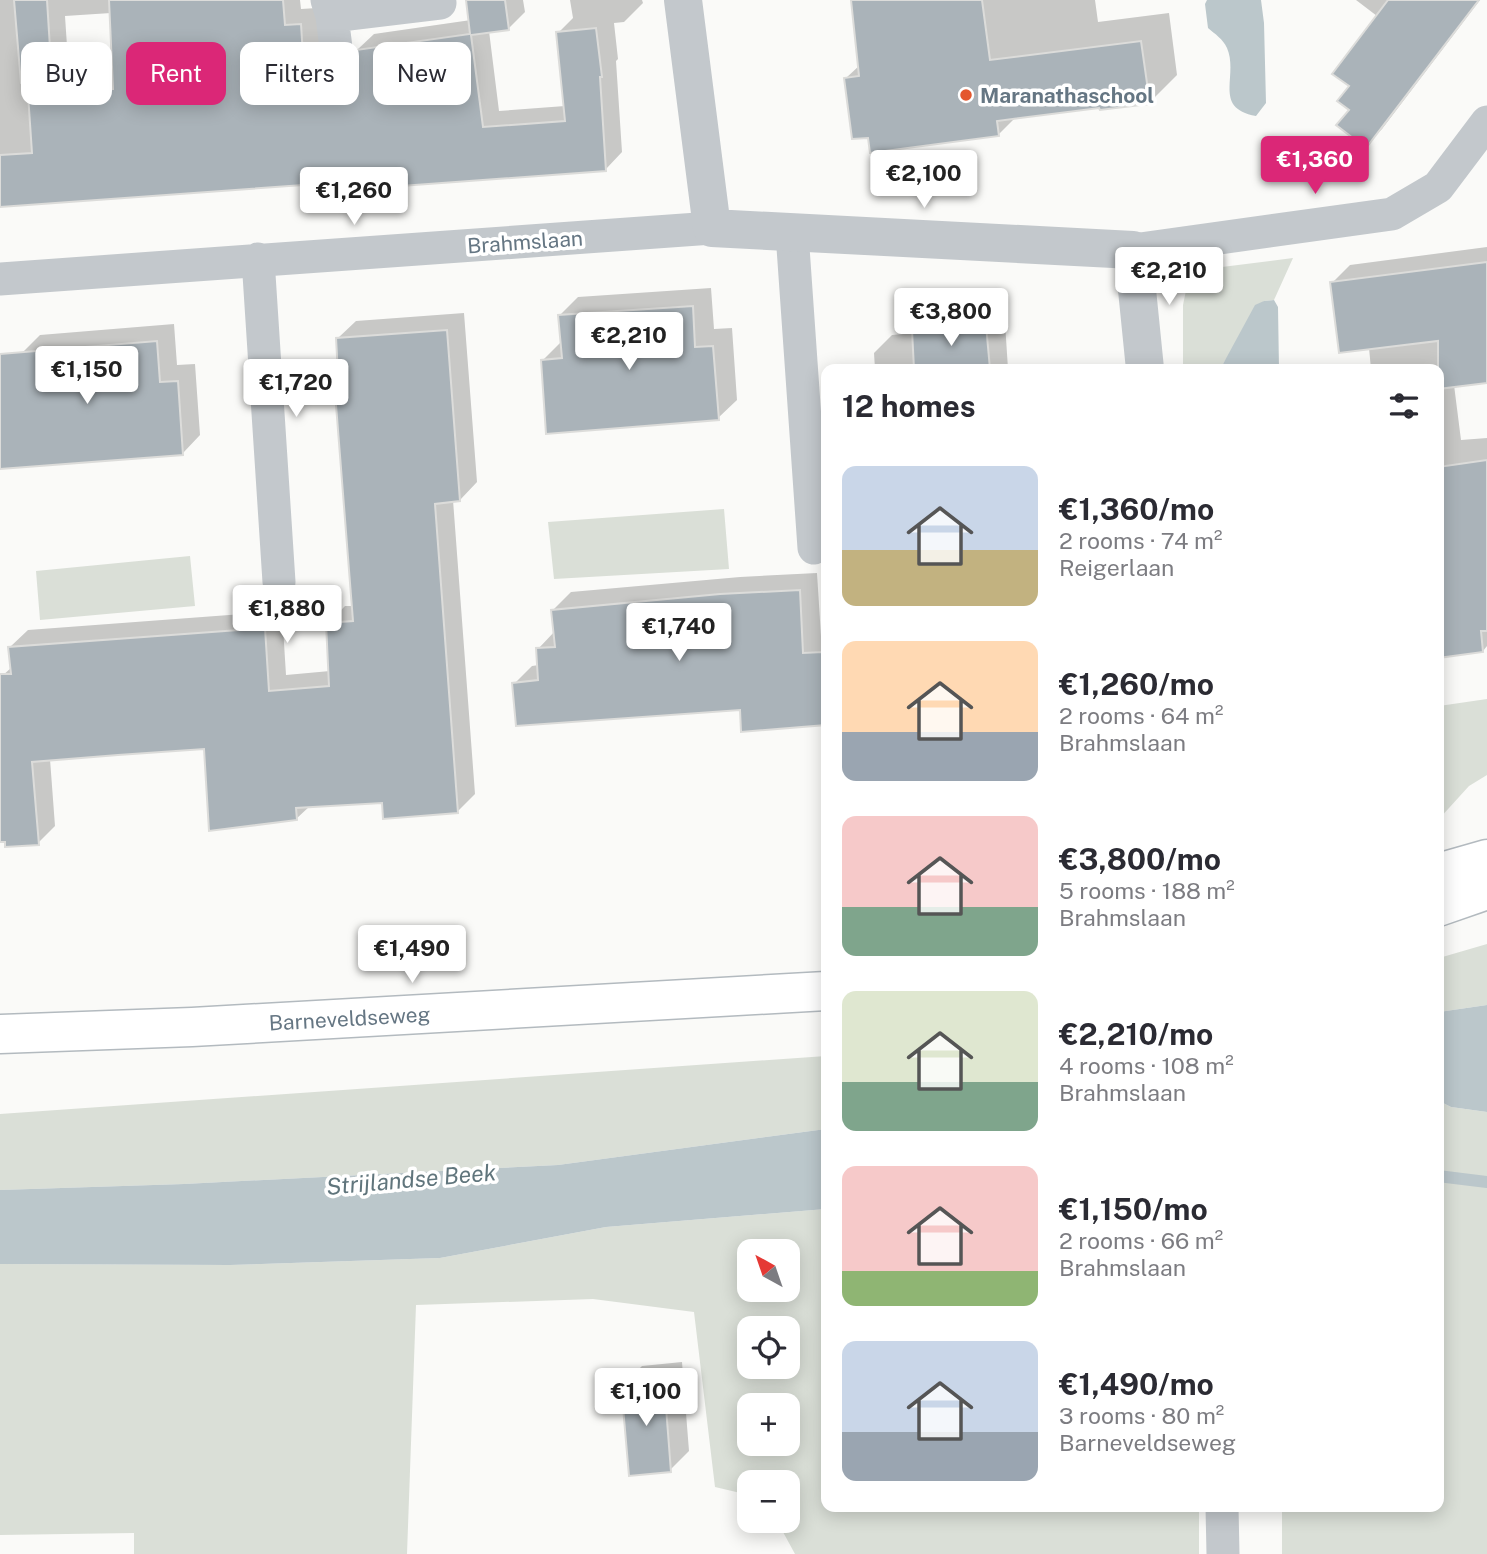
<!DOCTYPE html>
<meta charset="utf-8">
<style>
body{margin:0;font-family:"Public Sans",sans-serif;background:#f7f7f7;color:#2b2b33;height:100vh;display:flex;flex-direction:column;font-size:26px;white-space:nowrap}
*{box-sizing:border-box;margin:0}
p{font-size:23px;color:#7c7c81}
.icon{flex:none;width:38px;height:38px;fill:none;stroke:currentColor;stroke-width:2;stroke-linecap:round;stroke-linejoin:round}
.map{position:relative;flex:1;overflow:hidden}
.details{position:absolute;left:821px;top:364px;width:623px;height:1148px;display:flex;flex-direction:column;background:#fff;border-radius:14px;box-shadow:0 4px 18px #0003}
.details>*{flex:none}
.hud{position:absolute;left:21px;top:42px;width:665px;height:63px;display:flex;gap:14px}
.needle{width:46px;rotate:320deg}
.controls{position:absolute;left:737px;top:1239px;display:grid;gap:14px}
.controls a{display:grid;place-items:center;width:63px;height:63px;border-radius:14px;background:#fff;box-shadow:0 4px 18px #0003;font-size:35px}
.price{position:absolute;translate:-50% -60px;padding:0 16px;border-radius:7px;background:#fff;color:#222;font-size:23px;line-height:46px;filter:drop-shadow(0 2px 4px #0008)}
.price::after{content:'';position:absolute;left:50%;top:42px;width:21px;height:16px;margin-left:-10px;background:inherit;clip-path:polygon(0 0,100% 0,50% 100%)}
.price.on{background:#db2777;color:#fff}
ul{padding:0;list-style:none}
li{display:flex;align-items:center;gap:21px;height:175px;padding:0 21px}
li span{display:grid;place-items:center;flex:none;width:196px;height:140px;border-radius:14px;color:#555}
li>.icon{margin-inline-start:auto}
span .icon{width:84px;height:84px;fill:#fffc;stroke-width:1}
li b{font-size:30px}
h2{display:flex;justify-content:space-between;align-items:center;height:84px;padding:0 21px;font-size:30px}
.pill{padding:0 24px;border-radius:14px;background:#fff;box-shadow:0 4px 18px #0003;font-size:24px;line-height:63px}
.pill.on{background:#db2777;color:#fff}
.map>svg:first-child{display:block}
</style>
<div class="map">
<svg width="1487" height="1554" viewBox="0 0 1487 1554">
<rect width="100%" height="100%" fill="#fafaf8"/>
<path fill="#dadfd7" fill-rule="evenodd" d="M1293,258L1274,300L1264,301L1223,364V369H1183V305L1190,271Z
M724,509L729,569L554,579L548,522Z
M190,556L195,606L40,620L36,571Z
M1487,699V775L1469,786L1439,819V706Z
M1487,944V1005L1439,1012V958Z
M826,1056V1129L558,1165L184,1184L0,1190V1114Z
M1439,1101L1451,1107L1487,1112V1554H1282V1507H1438Z
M826,1209V1507H1199V1554H795L777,1521H788V1482H749V1495L715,1487L694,1312L593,1299L416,1305L407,1554H134V1533L0,1535V1264L230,1265L440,1258L606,1227ZM749,1251H788V1290H749ZM749,1328H788V1367H749ZM749,1405H788V1444H749Z"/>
<path fill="#bbc7cb" d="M1207,0H1261L1264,23L1266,103L1256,116C1212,108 1239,76 1227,48C1223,39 1215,34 1208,28L1205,4Z
M1274,300L1278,307L1279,369H1223V364L1255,305L1264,301Z
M1487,1005V1112L1451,1107L1439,1101V1012Z
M826,1129V1209L606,1227L440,1258L230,1265L0,1264V1190L184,1184L558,1165Z"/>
<path fill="#0003" fill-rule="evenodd" d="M0,0H300L301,9L317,8L348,73L358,75L357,50L374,34L471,20L468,0H523L525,12L508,29L489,31L499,111L565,106L558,33L573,18L570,0H642L643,3L624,22L614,23L618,59L616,61L622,152L606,169L375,178L0,205ZM111,13L114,73L69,76L65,16Z
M852,0H1095L1098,22L1169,13L1177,75L1149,103L1101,106L1016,117L999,134L870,136L846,78L860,65Z
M1356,0H1480L1382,129L1366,145L1351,110V86L1377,16Z
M1487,247V381L1454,385L1461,440L1487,438V646L1483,651L1438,657V369H1371L1369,348L1332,283L1350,265Z
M711,288L714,329L732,328L737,400L718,418L543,360L562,341L559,316L578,297Z
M1004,307L1008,369H875L874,353L892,335L914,333L931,313Z
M464,313L477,482L460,500H453L475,794L457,812L384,802L310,806L296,819L205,747L50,759L55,826L38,843L0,840L1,677L12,667L10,647L28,630L282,611L286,675L330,671L328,624L345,606H354L337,393L341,389L338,338L356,321Z
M174,324L177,365L195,364L200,435L183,453L0,467V421L23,352L40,335Z
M817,573L821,636H826V724L742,708L514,684L532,666L539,665L538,649L555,631L553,610L571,592L740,577Z
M682,1362L689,1451L670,1470L623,1385L642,1366Z"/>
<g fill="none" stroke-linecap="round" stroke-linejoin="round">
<path stroke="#bbc7cb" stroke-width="12" d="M1438,1176L1487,1182"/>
</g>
<path fill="#aab3b9" stroke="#dcdcda" stroke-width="2" d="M14,0H47L52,80L21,83Z
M109,0H283L285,25L301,24L303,56L317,55L323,83L331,89L341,91L351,87L357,79L356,50L470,34L466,0H505L509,30L471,35L483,127L565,121L556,32L596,28L602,77H600L606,171L374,188L373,180L0,207V155L32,153L28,94L113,89Z
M851,0H982L990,60L1141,41L1150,104L1100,110L1099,108L997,121L999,136L870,153L868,138L852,139L844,78L859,76Z
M1388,0H1479L1366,148L1336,125L1349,110L1337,101L1349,86L1332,74Z
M1487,262V383L1438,389V341L1339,353L1330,282Z
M693,306L695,347L713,346L719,420L546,434L541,360L562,358L558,315Z
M986,325L990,369H914L912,330Z
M447,330L460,501L435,504L458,813L383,819L382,803L296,808L297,820L209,831L204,749L118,755L32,762L39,845L5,847V842H0V674H11L8,647L265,628L269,691L329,686L326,623L353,621L335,392H339L336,338Z
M157,341L160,382L178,381L183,455L0,469V354Z
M1487,460V631H1481L1483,652L1438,658V467Z
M800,590L803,653L823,652V658H826V725L741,732L740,710L516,726L512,683L538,680L536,648L555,647L551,610L720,594Z
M664,1381L671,1472L629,1476L621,1384Z"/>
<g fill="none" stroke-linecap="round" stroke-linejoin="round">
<defs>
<g id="secondary">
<path d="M1438,873L1487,859"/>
<path d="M1438,907L1487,890"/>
<path id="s1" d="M0,1034L192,1027L826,991"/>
</g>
</defs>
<use href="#secondary" stroke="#b3babf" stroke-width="41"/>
<path stroke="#c3c8cc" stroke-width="33" d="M327,0L332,16L339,72
M332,16L440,3
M792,233L814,548
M1133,250L1392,214L1438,187L1487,122
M258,259L279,582
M0,279L712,228
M1222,1507L1223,1554"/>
<path stroke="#c3c8cc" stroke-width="38" d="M683,0L712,228L1133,250L1145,369"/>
<use href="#secondary" stroke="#fff" stroke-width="38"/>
</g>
<circle fill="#e4572e" stroke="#fff" stroke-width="2.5" cx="966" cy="95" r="7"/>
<g text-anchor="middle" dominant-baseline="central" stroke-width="7" stroke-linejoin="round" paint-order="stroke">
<g font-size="21" font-weight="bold" fill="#657683" stroke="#fff" text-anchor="start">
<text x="980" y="95">Maranathaschool</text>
</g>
<g font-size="21" fill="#657683" stroke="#fff">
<text transform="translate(525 242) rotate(-4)">Brahmslaan</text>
<text stroke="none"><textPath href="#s1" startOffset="350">Barneveldseweg</textPath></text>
</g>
<g font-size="23" font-style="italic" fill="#60757c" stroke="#fff">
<text transform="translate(411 1179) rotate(-5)">Strijlandse Beek</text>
</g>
</g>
</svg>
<div class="controls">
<a><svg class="needle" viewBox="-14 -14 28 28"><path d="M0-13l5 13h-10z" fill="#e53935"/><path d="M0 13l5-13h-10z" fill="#7c7c81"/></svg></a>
<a><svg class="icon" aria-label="locate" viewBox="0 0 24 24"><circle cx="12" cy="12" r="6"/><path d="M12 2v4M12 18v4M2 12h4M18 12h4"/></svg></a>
<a>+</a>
<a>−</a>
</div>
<b class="price on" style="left:1315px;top:196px">€1,360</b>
<b class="price" style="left:924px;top:210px">€2,100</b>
<b class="price" style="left:354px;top:227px">€1,260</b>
<b class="price" style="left:1169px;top:307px">€2,210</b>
<b class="price" style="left:951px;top:348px">€3,800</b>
<b class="price" style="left:629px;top:372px">€2,210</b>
<b class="price" style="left:87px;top:406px">€1,150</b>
<b class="price" style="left:296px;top:419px">€1,720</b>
<b class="price" style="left:287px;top:645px">€1,880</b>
<b class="price" style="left:679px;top:663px">€1,740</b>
<b class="price" style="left:412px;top:985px">€1,490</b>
<b class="price" style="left:646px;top:1428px">€1,100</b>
<div class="hud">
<a class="pill">Buy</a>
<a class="pill on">Rent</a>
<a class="pill">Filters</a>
<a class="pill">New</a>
</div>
<section class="details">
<h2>12 homes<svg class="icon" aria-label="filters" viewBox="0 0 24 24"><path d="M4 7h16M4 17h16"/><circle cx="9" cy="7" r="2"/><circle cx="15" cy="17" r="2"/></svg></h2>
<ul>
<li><span style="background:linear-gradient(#c9d6e8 60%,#c2b280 0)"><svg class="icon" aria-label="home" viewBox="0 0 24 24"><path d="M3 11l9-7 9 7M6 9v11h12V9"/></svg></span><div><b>€1,360/mo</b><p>2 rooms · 74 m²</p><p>Reigerlaan</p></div></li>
<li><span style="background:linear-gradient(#ffd9b3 65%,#9aa5b1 0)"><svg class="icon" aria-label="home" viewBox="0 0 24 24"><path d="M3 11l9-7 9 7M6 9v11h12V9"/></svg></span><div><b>€1,260/mo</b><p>2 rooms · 64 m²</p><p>Brahmslaan</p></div></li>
<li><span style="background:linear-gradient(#f6c9c9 65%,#7fa58c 0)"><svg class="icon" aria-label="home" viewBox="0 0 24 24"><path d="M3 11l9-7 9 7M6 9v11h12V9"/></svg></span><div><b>€3,800/mo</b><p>5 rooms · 188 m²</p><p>Brahmslaan</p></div></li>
<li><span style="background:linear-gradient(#dfe7d0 65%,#7fa58c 0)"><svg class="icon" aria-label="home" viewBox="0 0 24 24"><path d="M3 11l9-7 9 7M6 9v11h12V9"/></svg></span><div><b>€2,210/mo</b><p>4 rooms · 108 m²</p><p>Brahmslaan</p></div></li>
<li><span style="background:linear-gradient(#f6c9c9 75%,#8fb573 0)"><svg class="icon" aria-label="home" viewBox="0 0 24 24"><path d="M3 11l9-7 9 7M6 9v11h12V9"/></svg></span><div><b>€1,150/mo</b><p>2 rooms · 66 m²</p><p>Brahmslaan</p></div></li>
<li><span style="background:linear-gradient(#c9d6e8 65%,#9aa5b1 0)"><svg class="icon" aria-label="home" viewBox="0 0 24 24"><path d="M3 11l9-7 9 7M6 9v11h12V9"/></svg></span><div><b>€1,490/mo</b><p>3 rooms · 80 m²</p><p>Barneveldseweg</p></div></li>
</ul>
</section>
</div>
